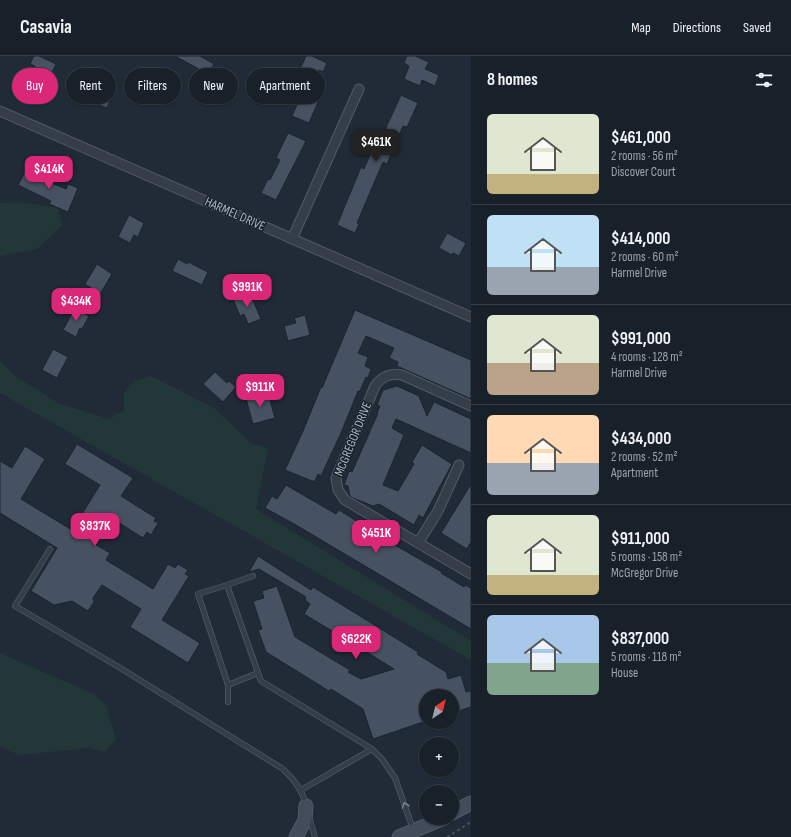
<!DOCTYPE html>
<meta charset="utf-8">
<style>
body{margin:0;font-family:"Sofia Sans Condensed",sans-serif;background:#212831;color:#f1f3f6;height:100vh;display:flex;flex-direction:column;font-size:15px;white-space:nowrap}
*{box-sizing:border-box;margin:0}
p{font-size:13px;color:#9fa3a8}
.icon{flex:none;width:22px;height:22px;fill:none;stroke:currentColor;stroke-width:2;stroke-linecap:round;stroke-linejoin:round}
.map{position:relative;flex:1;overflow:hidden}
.drawer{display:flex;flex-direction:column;background:#182029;width:320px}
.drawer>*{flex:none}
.top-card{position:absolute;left:12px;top:12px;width:380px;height:36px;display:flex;gap:8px}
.needle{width:26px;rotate:35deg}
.controls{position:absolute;left:419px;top:633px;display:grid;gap:8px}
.controls a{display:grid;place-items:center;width:40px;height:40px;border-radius:50%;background:#182029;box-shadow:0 1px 3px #0004,0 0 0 1px #363e46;font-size:20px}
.price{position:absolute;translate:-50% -34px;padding:0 9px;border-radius:8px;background:#db2777;color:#fff;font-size:13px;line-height:26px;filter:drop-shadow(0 1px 2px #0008)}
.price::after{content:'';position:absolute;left:50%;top:24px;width:12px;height:9px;margin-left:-6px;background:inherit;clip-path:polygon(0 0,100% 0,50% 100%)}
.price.selected{background:#222;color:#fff}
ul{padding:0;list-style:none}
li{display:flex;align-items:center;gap:12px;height:100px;padding:0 16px}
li+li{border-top:1px solid #363e46}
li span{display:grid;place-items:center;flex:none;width:112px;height:80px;border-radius:6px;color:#555}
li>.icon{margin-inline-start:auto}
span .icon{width:48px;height:48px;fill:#fffc;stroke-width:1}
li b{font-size:17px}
h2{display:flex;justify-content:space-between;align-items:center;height:48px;padding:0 16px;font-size:17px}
.pill{padding:0 14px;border-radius:18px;background:#182029;box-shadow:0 1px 3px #0004,0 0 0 1px #363e46;font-size:14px;line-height:36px}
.pill.selected{background:#db2777;color:#fff}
header{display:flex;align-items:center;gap:24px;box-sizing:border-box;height:56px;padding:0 20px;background:#182029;border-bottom:1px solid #363e46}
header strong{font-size:19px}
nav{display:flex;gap:22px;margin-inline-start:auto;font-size:14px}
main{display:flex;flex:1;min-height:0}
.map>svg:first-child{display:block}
</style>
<header>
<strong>Casavia</strong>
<nav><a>Map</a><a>Directions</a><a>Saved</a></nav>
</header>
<main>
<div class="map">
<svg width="471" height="781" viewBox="0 0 471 781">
<rect width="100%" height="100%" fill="#202b37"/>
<path fill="#223738" d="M20,146L58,152L62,169L37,193L0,200V147Z
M0,305L14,319L58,347L109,363L124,354V337L134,325L151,320L214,352L251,387L268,392L256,453L471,585V604L0,337Z
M0,597L92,637L106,649L116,683L105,696L88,692L20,699L4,693L0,690Z"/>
<path fill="#465261" stroke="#1b242e" d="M34,0H39L56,8L44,34L28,26L35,10L30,8Z
M175,0H200L214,8L208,18Z
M306,0H312L327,7L323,16L319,14L312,29L296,22Z
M407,0H415L429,6L425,13L439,19L435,30L422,24L420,30L404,23L409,10L404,7Z
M100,23L112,28L109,36L113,37L107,52L91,46Z
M302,38L318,46L309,67L292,60Z
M401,39L418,47L407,71L403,70L387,108L383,106L357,167L359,168L355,177L337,169L361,111L364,113L376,85L373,83L377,73L384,76Z
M288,77L306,85L276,144L261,137L268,123L270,124L280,104L276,102Z
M26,114L35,118L37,114L47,119L44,124L66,133L68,128L78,132L68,156L49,148L51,145L18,129Z
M129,159L144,167L138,181L134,179L130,187L118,181Z
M447,177L466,187L459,200L453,197L452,199L439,192Z
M178,203L187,208L188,206L208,216L202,229L172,215Z
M97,208L112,218L100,238L85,228Z
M249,235L261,263L248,268L244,258L240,260L233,243Z
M75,252L89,260L82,273L80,272L76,281L63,274Z
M355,254L471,304V343L397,310L398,306L389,302L394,292L366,280L358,297L368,301L365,310L371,313L368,322L366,321L360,335H358L341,377L321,420L318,418L315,425H312L285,414L303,375L321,331L322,332Z
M305,259L310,279L288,285L284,270L296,267L294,262Z
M53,293L68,301L57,322L42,314Z
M215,316L227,327L229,325L236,331L223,346L203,328Z
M397,330L419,340L427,360L434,346L471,363V397L396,363L392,372L404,379L383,429L398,435L414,408L412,406L422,389L452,408L423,462L419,459L414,469L379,448L373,450L353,442L350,440L348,430L344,429L349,415L352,416L378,357H377L380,350L377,349L383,334Z
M268,337L275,362L253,368L246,343Z
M77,388L133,422L121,440L156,462L154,465L158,467L151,479L147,476L143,482L110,461L93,487L110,497L106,504L153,533L168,508L175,512L178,508L188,514L185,518L189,520L162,564L200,587L188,607L130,571L141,553L102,529L93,542L94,546L88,555L72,545L54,549L31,535L57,492L0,457V405L12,412L25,390L45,403L21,443L72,474L100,429L65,408Z
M471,428V486L467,493L441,477Z
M286,429L336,458L339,454L393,488L442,516L441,517L464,531L465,529L471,532V573L296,469L265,452L272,440L277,443Z
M258,500L311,534L313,531L418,596L417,598L446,616L448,623L461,619L466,636L471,635V651L452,657V640H426V665L373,683L363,653L331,633L329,635L266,596L258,574L262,573L253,545L264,542L262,535L277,530L295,581L350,614L348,616L361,623L394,613L360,592L358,596L340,585L342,581L304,558L310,548L305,544L306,541L259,513L249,516Z"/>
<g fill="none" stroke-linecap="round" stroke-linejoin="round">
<defs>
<path id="lane" d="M50,493L15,550L117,610L283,713C294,723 302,734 306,748
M253,520L227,529L261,625L372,693L382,703L395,722L413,773
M227,529L198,538L228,629V646
M228,629L258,617
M301,734L372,693
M309,761L315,781"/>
<path id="street" d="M0,55L471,261
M292,183L359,33
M471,350L402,319C390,317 382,320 375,330L336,422L338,434L345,444L471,518
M418,487L438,455L459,409"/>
<path id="secondary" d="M452,757L471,747
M296,781L305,764L306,750
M399,781L444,762"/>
</defs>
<use href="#lane" stroke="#515b65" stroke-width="6"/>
<use href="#street" stroke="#515b65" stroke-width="11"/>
<use href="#secondary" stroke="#515b65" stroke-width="15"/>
<path stroke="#405456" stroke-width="2" stroke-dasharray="3 3" stroke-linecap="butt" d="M447,781L471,766"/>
<use href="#lane" stroke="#343d48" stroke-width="4.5"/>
<use href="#street" stroke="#343d48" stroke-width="9"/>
<use href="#secondary" stroke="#424c5b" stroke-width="13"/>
</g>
<defs><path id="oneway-chevron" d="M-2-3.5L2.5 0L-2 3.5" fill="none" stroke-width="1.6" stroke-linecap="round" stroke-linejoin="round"/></defs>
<use stroke="#77818c" href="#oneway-chevron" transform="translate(405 749) rotate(-109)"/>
<g text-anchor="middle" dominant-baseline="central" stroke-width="3" stroke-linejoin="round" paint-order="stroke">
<g font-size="13" fill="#aeb8c4" stroke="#19222c">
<text transform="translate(235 158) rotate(24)">HARMEL DRIVE</text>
<text transform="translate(353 383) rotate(-68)">MCGREGOR DRIVE</text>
</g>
</g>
</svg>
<div class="controls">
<a><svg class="needle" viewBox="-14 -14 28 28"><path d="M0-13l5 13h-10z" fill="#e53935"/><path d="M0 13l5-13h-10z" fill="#9fa3a8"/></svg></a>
<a>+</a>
<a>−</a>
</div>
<b class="price selected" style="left:376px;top:107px">$461K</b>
<b class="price" style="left:49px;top:134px">$414K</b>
<b class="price" style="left:247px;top:252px">$991K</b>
<b class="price" style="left:76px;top:266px">$434K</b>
<b class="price" style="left:260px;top:352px">$911K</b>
<b class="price" style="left:95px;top:491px">$837K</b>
<b class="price" style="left:376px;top:498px">$451K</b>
<b class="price" style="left:356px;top:604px">$622K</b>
<div class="top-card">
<a class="pill selected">Buy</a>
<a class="pill">Rent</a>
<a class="pill">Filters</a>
<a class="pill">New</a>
<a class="pill">Apartment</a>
</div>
</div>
<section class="drawer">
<h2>8 homes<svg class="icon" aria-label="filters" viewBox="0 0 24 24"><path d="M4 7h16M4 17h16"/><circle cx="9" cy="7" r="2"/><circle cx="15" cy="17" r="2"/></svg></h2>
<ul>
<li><span style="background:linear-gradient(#dfe7d0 75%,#c2b280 0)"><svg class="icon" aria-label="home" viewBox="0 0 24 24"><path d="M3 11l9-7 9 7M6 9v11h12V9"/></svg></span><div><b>$461,000</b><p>2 rooms · 56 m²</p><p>Discover Court</p></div></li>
<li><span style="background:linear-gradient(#bfe0f5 65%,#9aa5b1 0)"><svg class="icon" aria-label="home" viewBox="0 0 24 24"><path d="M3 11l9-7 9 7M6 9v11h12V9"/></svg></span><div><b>$414,000</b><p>2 rooms · 60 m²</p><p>Harmel Drive</p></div></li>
<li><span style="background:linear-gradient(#dfe7d0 60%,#b9a48a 0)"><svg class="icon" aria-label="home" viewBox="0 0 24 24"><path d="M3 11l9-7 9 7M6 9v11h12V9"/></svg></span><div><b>$991,000</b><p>4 rooms · 128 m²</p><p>Harmel Drive</p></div></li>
<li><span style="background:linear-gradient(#ffd9b3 60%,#9aa5b1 0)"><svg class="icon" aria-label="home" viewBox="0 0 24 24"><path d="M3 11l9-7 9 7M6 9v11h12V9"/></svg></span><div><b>$434,000</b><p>2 rooms · 52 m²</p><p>Apartment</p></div></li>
<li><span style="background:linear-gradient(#dfe7d0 75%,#c2b280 0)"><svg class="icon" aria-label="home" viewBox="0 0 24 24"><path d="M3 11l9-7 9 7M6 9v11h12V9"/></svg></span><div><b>$911,000</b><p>5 rooms · 158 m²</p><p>McGregor Drive</p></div></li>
<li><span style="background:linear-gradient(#a9c7e8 60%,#7fa58c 0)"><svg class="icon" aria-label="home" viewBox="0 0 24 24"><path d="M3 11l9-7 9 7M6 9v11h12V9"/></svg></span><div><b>$837,000</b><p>5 rooms · 118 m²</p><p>House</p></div></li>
</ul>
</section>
</main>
